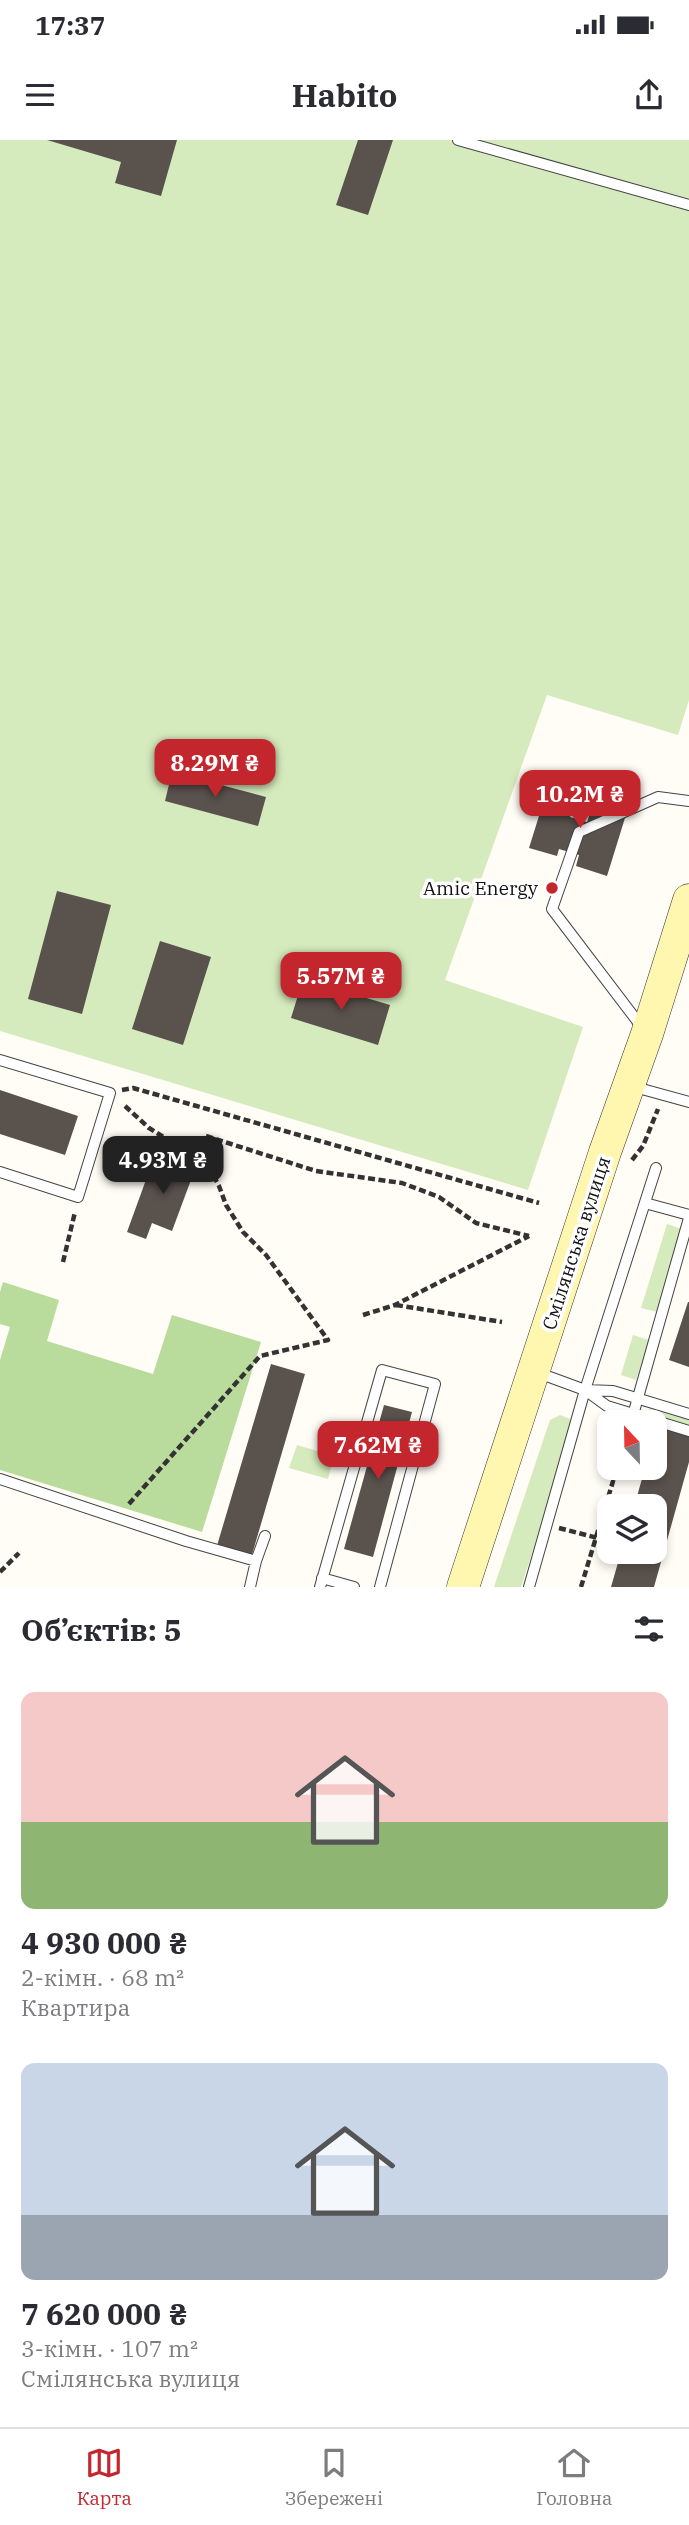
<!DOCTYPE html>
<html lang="uk">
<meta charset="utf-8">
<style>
body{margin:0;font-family:"IBM Plex Serif",serif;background:#f2f2f3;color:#2b2b33;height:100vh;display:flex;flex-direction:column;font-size:26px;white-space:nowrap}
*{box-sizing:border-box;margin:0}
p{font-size:23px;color:#7c7c81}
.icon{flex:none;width:38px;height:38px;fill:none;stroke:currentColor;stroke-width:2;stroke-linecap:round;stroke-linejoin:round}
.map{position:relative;height:1447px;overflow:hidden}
.details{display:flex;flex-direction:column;background:#fff;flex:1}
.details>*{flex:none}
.needle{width:46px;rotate:338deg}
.tools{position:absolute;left:597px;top:1270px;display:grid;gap:14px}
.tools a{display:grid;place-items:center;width:70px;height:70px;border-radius:14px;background:#fff;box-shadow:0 4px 10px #0003;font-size:35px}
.price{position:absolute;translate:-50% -60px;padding:0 16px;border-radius:14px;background:#c4262e;color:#fff;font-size:23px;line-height:46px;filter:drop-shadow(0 2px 4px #0008)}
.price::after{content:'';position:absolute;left:50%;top:42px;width:21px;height:16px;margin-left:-10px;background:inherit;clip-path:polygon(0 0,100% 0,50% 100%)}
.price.active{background:#222;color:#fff}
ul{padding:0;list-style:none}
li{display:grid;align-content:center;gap:14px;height:371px;padding:0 21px}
li span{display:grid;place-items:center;height:217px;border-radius:14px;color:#555}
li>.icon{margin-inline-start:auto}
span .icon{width:126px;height:126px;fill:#fffc;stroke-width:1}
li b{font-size:30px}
h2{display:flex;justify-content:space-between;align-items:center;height:84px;padding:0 21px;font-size:30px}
.status{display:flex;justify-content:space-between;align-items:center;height:49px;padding:0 35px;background:#fff;direction:ltr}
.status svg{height:19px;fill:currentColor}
header{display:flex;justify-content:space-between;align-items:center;height:91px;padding:0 21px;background:#fff;font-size:32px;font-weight:700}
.tab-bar{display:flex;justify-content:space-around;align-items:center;height:98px;border-top:2px solid #e1e1e2;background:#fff;font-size:19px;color:#7c7c81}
.tab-bar a{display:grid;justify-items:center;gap:4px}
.tab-bar .active{color:#c4262e}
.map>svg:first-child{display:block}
</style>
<div class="status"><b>17:37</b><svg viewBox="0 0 49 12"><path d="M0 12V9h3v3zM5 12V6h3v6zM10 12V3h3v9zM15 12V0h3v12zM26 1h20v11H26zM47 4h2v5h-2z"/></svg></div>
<header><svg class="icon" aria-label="menu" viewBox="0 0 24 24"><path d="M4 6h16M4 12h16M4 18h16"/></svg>Habito<svg class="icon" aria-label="share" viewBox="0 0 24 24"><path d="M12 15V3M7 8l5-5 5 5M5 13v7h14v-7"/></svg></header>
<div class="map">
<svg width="689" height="1447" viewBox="0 0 689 1447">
<rect width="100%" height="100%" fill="#fffdf5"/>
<path fill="#d5ebbd" d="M0,0H689V560L678,595L547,555L445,840L583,887L528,1050L0,891Z
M667,1084L682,1089L657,1172L641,1168Z
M633,1195L649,1200L636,1240L621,1235Z
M649,1269L689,1280V1285L648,1273Z
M560,1275L570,1279L573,1288L521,1447H494L550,1280Z
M297,1305L334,1316L328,1339L289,1328Z"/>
<path fill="#b9dc9c" d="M3,1142L59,1160L47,1201L153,1234L172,1175L261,1202L202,1392L0,1330V1220L10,1187L0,1184V1152Z"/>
<path fill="#5a524d" d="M47,0H177L161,56L115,43L121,22Z
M358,0H393L368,75L336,65Z
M172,632L266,657L258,686L165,661Z
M548,647L576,656L570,677L587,682L596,655L629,665L607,736L576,726L579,715L559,709L557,716L529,708Z
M57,751L111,765L82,874L28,859Z
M160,801L211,817L183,905L132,889Z
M303,839L390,865L378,905L291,878Z
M0,950L78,976L65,1015L0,994Z
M174,1012L198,1021L172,1091L152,1083L146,1099L127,1092L151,1026L167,1032Z
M688,1162H689V1227L669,1220Z
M271,1224L305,1234L251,1418L216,1409Z
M384,1265L412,1272L373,1417L344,1409Z
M656,1286L689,1295V1322L654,1447H611L621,1412H654V1367H634L645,1328H654Z"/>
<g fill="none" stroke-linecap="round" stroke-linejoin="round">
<defs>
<path id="service" d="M458,0L689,65
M644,890L552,769L579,692L658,657L689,661
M0,920L110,953L78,1057L0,1032
M631,946L689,962
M645,1063L689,1075
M536,1232L585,1250L607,1266L689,1291
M585,1250L613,1251L689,1274
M633,1275L689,1078
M0,1339L186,1401L256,1421
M322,1438L354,1447
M250,1447L256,1421L265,1396
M320,1447L382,1230L435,1244L380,1447
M529,1447L585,1250L656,1028"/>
<path id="secondary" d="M463,1447L605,1012L647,894L689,760"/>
</defs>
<use href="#service" stroke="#444" stroke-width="12"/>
<use href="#secondary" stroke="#333" stroke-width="33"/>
<path stroke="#333" stroke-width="4.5" stroke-dasharray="7 3.5" stroke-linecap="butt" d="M122,950L133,948L539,1063
M125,966L149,988L173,1003L204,1018L219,1046L226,1065L243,1092L266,1115L328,1200L260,1216L128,1365
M206,996L316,1031L402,1043L439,1057L476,1083L529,1096
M632,1020L643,1006L658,969
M63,1122L75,1072
M396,1165L502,1182
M363,1175L395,1165L529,1096
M559,1388L609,1401
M0,1432L19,1413
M581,1447L617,1328"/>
<use href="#service" stroke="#fff" stroke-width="10"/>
<use href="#secondary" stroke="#fff6b0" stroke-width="32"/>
</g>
<circle fill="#c4262e" stroke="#fff" stroke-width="2.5" cx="552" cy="748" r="7"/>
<g text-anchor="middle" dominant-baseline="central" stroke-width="7" stroke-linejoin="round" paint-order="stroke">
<g font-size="19" fill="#111" stroke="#fff" text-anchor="end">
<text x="538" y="748">Amic Energy</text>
</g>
<g font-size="19" fill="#111" stroke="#fff">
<text transform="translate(576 1103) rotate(-72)">Смілянська вулиця</text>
</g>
</g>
</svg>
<div class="tools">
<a><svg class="needle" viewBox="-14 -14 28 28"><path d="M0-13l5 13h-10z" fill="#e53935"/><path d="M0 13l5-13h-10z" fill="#7c7c81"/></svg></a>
<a><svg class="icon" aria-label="layers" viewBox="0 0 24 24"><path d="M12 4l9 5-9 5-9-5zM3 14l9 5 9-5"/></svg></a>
</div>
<b class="price" style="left:215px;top:659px">8.29M ₴</b>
<b class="price" style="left:580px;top:690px">10.2M ₴</b>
<b class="price" style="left:341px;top:872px">5.57M ₴</b>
<b class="price active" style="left:163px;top:1056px">4.93M ₴</b>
<b class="price" style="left:378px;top:1341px">7.62M ₴</b>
</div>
<section class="details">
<h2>Об’єктів: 5<svg class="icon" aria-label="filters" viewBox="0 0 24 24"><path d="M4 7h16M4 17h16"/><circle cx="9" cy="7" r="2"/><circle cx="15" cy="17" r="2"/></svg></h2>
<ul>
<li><span style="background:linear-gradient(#f6c9c9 60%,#8fb573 0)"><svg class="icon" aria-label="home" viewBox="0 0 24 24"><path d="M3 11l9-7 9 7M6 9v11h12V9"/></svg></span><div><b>4 930 000 ₴</b><p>2-кімн. · 68 m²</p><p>Квартира</p></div></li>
<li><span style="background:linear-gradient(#c9d6e8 70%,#9aa5b1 0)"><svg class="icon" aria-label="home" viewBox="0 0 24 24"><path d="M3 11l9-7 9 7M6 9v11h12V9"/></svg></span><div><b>7 620 000 ₴</b><p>3-кімн. · 107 m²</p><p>Смілянська вулиця</p></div></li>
</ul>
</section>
<nav class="tab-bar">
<a class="active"><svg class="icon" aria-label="map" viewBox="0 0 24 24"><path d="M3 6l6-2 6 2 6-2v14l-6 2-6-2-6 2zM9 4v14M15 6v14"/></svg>Карта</a>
<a><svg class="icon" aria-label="saved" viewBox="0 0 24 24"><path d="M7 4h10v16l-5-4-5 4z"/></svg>Збережені</a>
<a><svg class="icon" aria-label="home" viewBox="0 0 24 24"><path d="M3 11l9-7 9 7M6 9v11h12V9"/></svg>Головна</a>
</nav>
